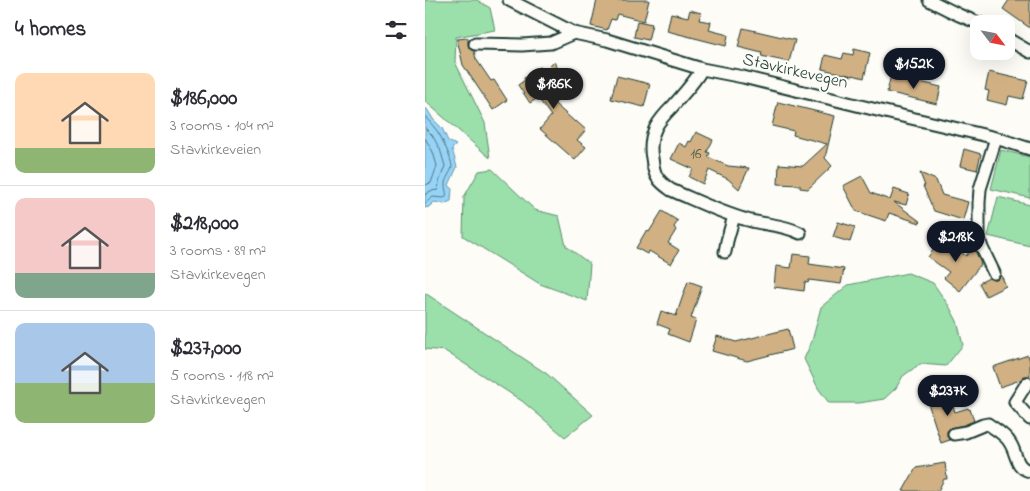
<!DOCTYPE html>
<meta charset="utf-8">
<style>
body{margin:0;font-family:"Indie Flower",sans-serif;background:#f2f2f3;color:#2b2b33;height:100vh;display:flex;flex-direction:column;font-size:19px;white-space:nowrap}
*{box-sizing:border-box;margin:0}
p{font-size:16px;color:#7c7c81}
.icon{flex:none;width:28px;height:28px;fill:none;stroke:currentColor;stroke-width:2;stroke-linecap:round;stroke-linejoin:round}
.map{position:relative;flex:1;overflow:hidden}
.drawer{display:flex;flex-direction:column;background:#fff;width:425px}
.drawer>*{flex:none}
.needle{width:32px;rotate:122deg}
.controls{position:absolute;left:545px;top:15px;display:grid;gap:10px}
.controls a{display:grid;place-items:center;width:45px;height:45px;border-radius:10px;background:#fff;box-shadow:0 5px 20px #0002;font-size:25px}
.price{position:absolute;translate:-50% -42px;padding:0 11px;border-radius:18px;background:#111827;color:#fff;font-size:16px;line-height:32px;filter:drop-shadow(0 1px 2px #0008)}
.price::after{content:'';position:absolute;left:50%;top:30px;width:15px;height:11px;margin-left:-8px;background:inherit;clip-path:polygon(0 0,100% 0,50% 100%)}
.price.current{background:#222;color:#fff}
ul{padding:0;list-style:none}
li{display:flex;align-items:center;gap:15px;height:125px;padding:0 15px}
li+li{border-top:1px solid #e1e1e2}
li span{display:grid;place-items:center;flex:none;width:140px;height:100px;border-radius:10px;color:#555}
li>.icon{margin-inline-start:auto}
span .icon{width:60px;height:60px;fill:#fffc;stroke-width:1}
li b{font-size:21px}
h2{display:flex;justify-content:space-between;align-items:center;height:60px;padding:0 15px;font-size:21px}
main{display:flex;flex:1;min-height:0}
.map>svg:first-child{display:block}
</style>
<main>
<section class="drawer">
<h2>4 homes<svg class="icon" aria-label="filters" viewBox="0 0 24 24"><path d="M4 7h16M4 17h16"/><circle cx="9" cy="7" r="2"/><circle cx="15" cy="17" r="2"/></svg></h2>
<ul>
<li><span style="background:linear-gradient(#ffd9b3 75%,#8fb573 0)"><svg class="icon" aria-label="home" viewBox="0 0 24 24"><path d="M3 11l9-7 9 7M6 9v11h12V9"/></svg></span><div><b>$186,000</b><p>3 rooms · 104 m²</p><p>Stavkirkeveien</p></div></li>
<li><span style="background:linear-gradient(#f6c9c9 75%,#7fa58c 0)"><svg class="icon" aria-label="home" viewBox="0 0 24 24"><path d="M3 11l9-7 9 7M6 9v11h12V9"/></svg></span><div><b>$218,000</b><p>3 rooms · 89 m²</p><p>Stavkirkevegen</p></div></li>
<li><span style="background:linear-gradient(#a9c7e8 60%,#8fb573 0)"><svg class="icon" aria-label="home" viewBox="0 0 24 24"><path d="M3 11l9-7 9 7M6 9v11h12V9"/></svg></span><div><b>$237,000</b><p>5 rooms · 118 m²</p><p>Stavkirkevegen</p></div></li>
</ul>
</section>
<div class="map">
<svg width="605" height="491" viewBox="0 0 605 491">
<rect width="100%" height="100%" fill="#fdfcf7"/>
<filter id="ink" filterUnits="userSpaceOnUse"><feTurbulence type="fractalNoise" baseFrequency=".02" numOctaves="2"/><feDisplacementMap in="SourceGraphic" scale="10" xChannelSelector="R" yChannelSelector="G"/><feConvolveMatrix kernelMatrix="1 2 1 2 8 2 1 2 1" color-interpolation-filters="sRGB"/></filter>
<g filter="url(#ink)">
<path fill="#9bdfaa" stroke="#5d8e6f" d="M0,0H52L65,8L70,30L31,37L30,62L60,123L65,158L0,101Z
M576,150L605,157V198L566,189Z
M67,169L110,210L134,216L141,246L165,264L162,301L115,284L38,236L39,197L54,171Z
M573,197L605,205V246L563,236Z
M483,273L508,283L524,306L532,321L538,345L521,366L495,364L478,376L471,388L459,399L434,403H404L393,388L379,359L387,341L396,307L423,285Z
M0,293L122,374L168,415L140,437L97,401L20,351L0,349Z"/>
<path fill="#96d3f6" stroke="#6697a8" d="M0,108L2,109L8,119L17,128L23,141L31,145L27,149L32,167L24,185L27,189L26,201L19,204L9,202L4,207L0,208Z"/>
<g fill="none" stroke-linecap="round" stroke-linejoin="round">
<path stroke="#4f7982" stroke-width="1" d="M0,116C4,122 8,125 12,131C17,137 27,160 27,167C26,173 19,179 20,186C20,191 22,191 21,197L18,198L8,197L0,203
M0,128L7,135L15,149L20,166L14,182L13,190L5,191L0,195
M0,138L8,152L12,166L6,183L0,185"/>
</g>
<path fill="#d1b184" stroke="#1f3d34" d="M172,0H224L219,21L192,14L190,20L186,19L182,30L166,26Z
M584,0H605V28L578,9Z
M265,10L276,13L274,20L286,22L284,30L303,35L301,46L242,31L246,13L263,17Z
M212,21L227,24L223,40L209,37Z
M318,28L370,40L364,62L336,56L337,53L313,47Z
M43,38V44L44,48L49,51L51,59L66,81L69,80L82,100L68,110L38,65L32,39Z
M429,49L445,53L439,78L428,75V76L397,69L400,55L417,59L419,53L428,55Z
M129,62L141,81L120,95L150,122L151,121L161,130L152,140L161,147L150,160L115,129L126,116L113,98L105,103L93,85L100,80L99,78L115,67L119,72Z
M564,72L603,81L598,99L584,96L582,105L562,100L564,91L560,90Z
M466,75L516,87L512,104L462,92Z
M192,76L225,84L219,107L186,99Z
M353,102L410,116L400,158L407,166L383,189L375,188V185L353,184L354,164L378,166L402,144L368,135L369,131L347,126Z
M271,132L288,140L282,152L285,153L283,157L303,166L324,168L314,189L303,179L284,170L278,184L264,177L268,169L246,159L254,143L261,147L264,141L266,142Z
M539,149L556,154L552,170L535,166Z
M495,173L511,180L517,195L543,202L538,220L509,211L498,186H500Z
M437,176L446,193L465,200L469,189L484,194L481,205L469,202L496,222L495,223L464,213L461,221L431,211L418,186Z
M237,211L253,221L249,227L251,230L243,243L254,250L246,264L224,251L222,254L211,248L221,231L224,232Z
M413,222L430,227L425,242L408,237Z
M517,238L541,256L547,248L550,250L556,264L535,291L519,278L524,272L503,257Z
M368,254L385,256L384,264L419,269L416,284L384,280L383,283L380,282L379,291L349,287L351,266L366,268Z
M576,275L581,286L561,296L554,283L564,278L568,280H572Z
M263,281L277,286L266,318L271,320L264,342L243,334L245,329L232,324L236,311L251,316Z
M363,329L368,349L322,361L287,351L292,336L311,342Z
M603,355L605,361V376H599L595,380L575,387L568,367Z
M525,396L530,412L543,408L544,410L545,409L549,421L539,425L525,428L522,431V435L523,438L525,440L516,443L503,403Z
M520,463L522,479H519L513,491H478L491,468Z"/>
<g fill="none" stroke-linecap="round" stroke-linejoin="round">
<defs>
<path id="street" d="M84,0L149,33L182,40L277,69L318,77L460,112L529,128L571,138L605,149
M504,0L534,15L556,24
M581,38L605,52
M50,44L97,45L126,43L149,33
M277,69C269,83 258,94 248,106C242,112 235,119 231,127C226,136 225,149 227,158C229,176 232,180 246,190C270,200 294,212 319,219C337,225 358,224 375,233
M300,252L302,241L309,216
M569,273L557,248L554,238V203L555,189L571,138
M602,383L590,402L605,419
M529,434L541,432L558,425L563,424C570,429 581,435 585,443C592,453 590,468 605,471"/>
</defs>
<use href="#street" stroke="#1f3d34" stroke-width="15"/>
<use href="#street" stroke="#fdfcf7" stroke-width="11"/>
</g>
</g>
<g text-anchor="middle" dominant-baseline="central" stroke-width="4" stroke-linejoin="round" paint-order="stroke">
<g font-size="15" fill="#4c5a48">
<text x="271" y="154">16</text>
</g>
<g font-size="18" fill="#1f3d34" stroke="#fdfcf7">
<text transform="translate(370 72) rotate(13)">Stavkirkevegen</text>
</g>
</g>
</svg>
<div class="controls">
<a><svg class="needle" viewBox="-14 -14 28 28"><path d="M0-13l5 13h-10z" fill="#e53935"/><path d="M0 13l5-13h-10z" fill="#7c7c81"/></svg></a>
</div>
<b class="price" style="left:489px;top:90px">$152K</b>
<b class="price current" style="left:129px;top:110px">$186K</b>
<b class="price" style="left:531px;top:263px">$218K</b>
<b class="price" style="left:523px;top:417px">$237K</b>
</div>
</main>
